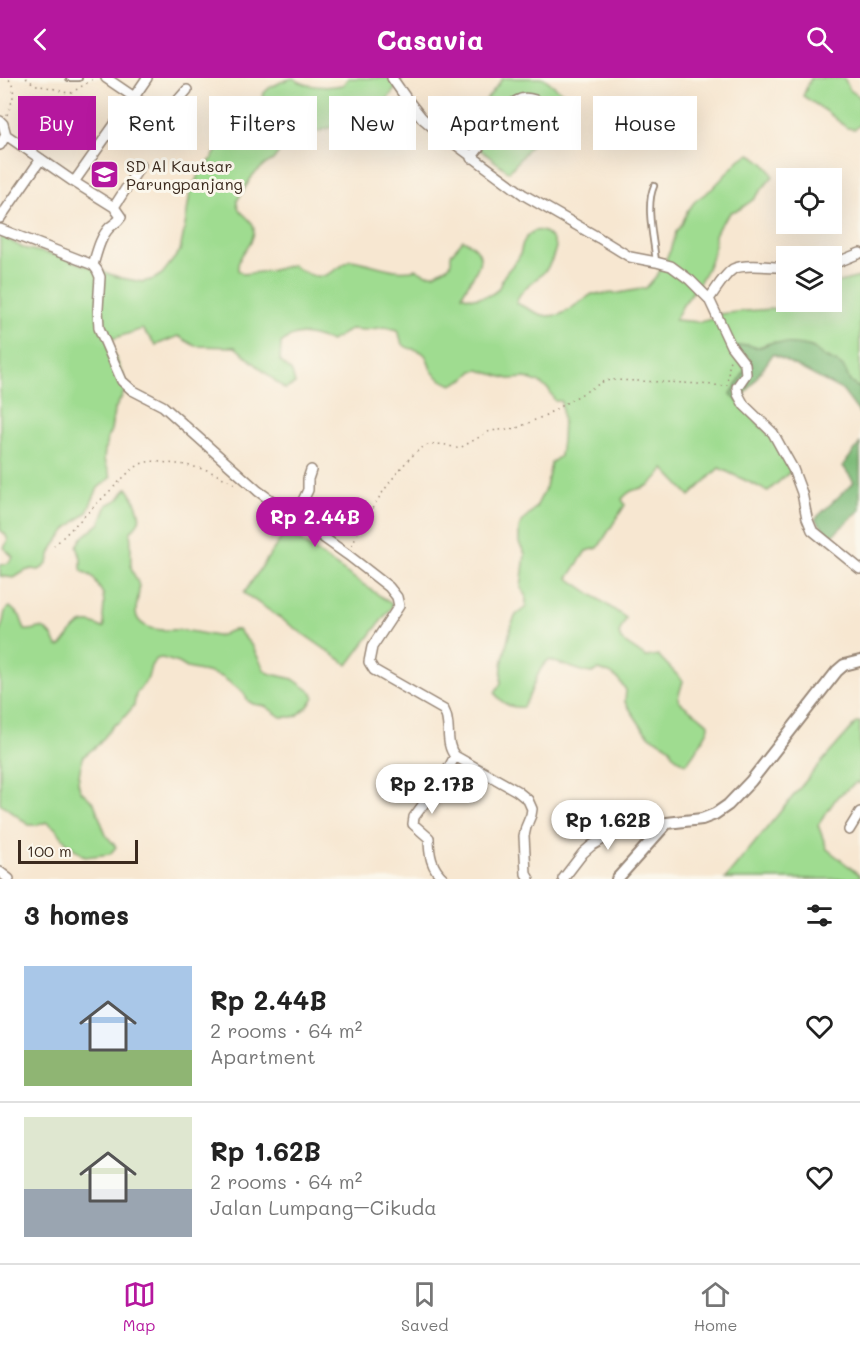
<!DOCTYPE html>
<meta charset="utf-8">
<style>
body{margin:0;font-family:Mali,sans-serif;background:#f6f6f6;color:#222;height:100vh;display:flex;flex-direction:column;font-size:22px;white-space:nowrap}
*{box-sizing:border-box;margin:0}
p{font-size:20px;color:#767676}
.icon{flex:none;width:33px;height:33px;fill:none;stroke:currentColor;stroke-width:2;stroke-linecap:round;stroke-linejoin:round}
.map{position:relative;height:801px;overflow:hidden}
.sheet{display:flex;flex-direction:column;background:#fff;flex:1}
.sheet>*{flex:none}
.top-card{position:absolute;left:18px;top:18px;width:825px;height:54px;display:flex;gap:12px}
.fabs{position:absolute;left:776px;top:90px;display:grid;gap:12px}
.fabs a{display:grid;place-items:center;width:66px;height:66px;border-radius:0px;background:#fff;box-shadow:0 6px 24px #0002;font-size:30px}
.scale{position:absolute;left:18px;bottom:15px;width:120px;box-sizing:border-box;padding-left:6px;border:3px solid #3b2a1e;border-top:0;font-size:16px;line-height:21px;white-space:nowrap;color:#3b2a1e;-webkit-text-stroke:4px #fbf7ec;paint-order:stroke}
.price{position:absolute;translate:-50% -51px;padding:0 14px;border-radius:21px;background:#fff;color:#222;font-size:20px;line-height:39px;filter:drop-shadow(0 2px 3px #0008)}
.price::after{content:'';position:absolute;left:50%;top:36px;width:18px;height:14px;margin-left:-9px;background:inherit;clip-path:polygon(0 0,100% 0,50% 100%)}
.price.current{background:#b5179e;color:#fff}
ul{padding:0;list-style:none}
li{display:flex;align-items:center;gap:18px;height:150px;padding:0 24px}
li+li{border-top:2px solid #e0e0e0}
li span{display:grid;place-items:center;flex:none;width:168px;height:120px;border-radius:0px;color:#555}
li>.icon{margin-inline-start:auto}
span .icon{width:72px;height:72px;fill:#fffc;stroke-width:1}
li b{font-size:26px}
h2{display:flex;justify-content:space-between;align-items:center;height:72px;padding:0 24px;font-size:26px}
.pill{padding:0 21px;border-radius:0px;background:#fff;box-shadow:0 6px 24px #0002;font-size:21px;line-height:54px}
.pill.current{background:#b5179e;color:#fff}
header{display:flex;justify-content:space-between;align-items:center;height:78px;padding:0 24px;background:#b5179e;color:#fff;font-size:27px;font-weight:800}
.tabs{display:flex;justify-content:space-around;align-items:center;height:84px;border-top:2px solid #e0e0e0;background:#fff;font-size:16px;color:#767676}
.tabs a{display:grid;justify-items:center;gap:3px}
.tabs .current{color:#b5179e}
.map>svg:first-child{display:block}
</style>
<header><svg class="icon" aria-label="back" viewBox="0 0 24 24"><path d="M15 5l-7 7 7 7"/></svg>Casavia<svg class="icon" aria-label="search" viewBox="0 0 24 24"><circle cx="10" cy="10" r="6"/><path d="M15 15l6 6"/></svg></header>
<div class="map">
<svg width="860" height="801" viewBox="0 0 860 801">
<rect width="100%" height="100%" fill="#fbf7ec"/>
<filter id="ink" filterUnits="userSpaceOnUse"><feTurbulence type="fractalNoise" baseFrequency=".0167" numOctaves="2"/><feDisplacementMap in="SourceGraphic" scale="12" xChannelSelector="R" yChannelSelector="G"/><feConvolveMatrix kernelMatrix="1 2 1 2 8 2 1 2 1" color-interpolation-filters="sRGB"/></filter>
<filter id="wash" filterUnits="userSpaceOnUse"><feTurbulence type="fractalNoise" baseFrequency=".008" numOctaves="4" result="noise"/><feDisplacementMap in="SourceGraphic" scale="24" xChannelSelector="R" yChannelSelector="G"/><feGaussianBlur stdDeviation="1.35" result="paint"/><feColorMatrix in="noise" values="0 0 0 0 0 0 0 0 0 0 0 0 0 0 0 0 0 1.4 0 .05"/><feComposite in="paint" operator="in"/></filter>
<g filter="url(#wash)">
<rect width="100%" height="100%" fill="#f7e7d1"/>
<path fill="#9fdc90" stroke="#6d8357" stroke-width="1.5" d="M293,0C307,10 326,10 343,7L348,0H403L381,30L359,45L335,48L314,55L307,47L302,46L297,50L273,82L266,86L253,97L237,123C236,136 253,139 254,151C255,167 236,176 238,192L243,196L269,193L292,187C320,206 325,199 350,182C372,184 394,197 416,191L426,196H435L449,188L451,185V176L463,162C497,177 471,197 462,217C472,222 491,220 498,211C501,207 501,202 504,198C508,191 515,186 519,179C521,175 521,170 523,165C533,145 549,151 556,169C554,177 551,185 546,192C536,203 520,210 516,225L539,236L547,238L559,237L567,233L592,216L619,215L646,210L658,196L670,173L676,154L682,146L687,134L695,123L713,110L740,81L750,76C759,80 769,88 773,98L754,121L740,131L731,134L720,147L715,157L714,173L708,189L698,207L683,227L675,242L700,244L712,241L719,236L746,233L785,230L800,224H831V206L860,199V310C845,303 851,300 843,290C838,284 833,283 827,280C821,277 817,272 812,269C808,268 774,264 770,265C760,267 759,272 748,267L745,293L731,316L778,366L791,393L768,413L719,390L690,418L664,391C660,396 654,405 647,408C636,413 631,410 622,421L625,427L598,470L586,473L568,500L626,540L619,555L621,562L646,579L658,577L683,603L678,620L679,623C685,629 692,633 698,637C701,640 707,644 709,647C710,653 692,678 688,684L685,686L672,676L670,670L665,666L651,659L643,651L625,624L626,612L618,601L610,595L598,592L592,595L585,594L549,582C536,590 533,616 523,629C511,630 499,625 495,614L501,605L502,586L511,548L516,537L526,529V517L521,510L525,476L519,465V451L521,445L536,429L546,409L551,385L560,378C563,360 564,342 561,323H555L549,312L538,304L526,300L509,301L479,292L473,293L466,300L452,307C445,304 436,300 432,293C428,288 429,280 424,276C417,269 407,273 403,266C400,263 400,257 398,252L386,249L364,252L351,251L331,263C310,258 300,250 281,265L280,283L292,294L295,306L285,311L235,269L195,268L178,258L156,267L142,251L109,262L127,309L114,333L111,352L107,361L105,372L104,382L111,399L98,410L87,434L68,450L54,468L51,474L48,484L44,489L39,492L32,491L25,493L14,500L0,498V486C6,488 10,485 13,479L4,470L8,462L5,456L0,452V160L2,158L23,170L59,178L121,200L143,204L154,201L162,196L180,173L185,148L190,114L200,94L209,85L227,56L234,48L252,41L256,35L264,15L269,10L283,3Z
M503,0H544L569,20L509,94L460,56Z
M811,0H844L850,12L860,19V47L855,51L847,50L826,33L803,18Z
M127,410C132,416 142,435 139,443C137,447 133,451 130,455C132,466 130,477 131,488C132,496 138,501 139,509C140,524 127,540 148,549C159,554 169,551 180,552C192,553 205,556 217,558C224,558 230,550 238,552L252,568L265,593L271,596L293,601L310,613L314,618L313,621L308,628L298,637L293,639H281L265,628L253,626L248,623L243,614L222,599L207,594L201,593L187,590L179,585L162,580L156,581L151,588L148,600L136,616L134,628L120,644L114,647L99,666L84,678L81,686L78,704L80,712L94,725L106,757L116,769L110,776L85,779L67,765L55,750L47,744L38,747H29L0,725V552C6,543 1,533 10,529L20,538L25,552C31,553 34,550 40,550C49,550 54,561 57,568L60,569C74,553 79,536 102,550L104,549L103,539L104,526L103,516L93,499L82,493L81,490V480L77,468L82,460L100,445L107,427L119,421Z
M286,453L393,527L348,587L244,515Z
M860,644V706L857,704L837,719L818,747L827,771L860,797V801H725L813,694L856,645Z"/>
<path fill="#7fbc7a" stroke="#5d734c" stroke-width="1.5" d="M773,264C784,266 802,265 811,269C816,272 821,277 826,280C832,283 839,284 843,289C851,299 844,303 860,310V336L842,312L773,276L739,325L731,316L745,293L737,268L748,267L754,269H761Z
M860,365V432L831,459L815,441L854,404L843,388Z"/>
</g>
<g filter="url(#ink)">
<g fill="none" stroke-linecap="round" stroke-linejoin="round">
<defs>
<path id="service" d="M69,0H79
M654,108C645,128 654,162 656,184"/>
<path id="minor" d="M147,0L134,19L160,37L166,36L187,12
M392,0L406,20L422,40L436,52L524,117L599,160L630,179L656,184L671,188L690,202L709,221L731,268L745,286L746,296L737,309L738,316L744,327L773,355L784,375L793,391L802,415L807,440L812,452L860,491
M0,43L3,46L6,57L0,67
M6,57L74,104L114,129L121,139C118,144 115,145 110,149C100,159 97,174 93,187
M471,80L513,25C521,20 525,19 535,22
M74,104L134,19L106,0
M114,129L141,87
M0,140L41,81
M0,151L93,187L97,192L100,199L98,231L99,250L122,303L132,312L163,328L258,413L348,477L389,509L397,519L399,528L372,569L369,584L374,592L444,632C452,646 444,665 455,678L517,713L528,722L532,731L531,737L526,749L524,758L526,796L529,801
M831,186L838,184L860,175
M709,221C716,212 723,198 733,191C744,185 773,189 786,190
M295,439L308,412V401L311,392
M849,752L860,734
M0,794L9,801
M444,801C431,790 429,776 429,760L413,746L414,739L445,697L455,678
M563,801L583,775L591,768L634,743L641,742L658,754"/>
<path id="tertiary" d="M617,801L667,745L702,741L715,736L728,727L751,703L837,593L844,587L860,583"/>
</defs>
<use href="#service" stroke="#998878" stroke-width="8"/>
<use href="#minor" stroke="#998878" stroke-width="12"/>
<use href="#tertiary" stroke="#998878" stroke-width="14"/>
<path stroke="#998878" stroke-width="1.5" stroke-dasharray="1.5 4.5" stroke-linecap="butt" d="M26,0C39,11 42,7 55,11C61,13 65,15 71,15L95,0
M7,37C12,23 18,13 8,0
M727,308L730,280
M352,467C361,445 405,374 428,367C433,366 441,366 446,367C452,368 454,371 460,370L490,353L517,350L544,338L604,303L612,302L685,305L727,308
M54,468L129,394L140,386L151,383L186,387L207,392L238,407"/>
<use href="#service" stroke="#fff" stroke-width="4.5"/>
<use href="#minor" stroke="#fff" stroke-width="9"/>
<use href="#tertiary" stroke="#fff" stroke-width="10"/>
</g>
</g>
<defs>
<symbol id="school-square" viewBox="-11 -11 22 22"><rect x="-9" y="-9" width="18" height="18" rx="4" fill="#b5179e" stroke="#fbf7ec"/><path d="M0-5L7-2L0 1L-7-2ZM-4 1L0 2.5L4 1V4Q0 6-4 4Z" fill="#fff"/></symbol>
</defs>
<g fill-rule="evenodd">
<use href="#school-square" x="88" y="80" width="33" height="33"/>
</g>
<g text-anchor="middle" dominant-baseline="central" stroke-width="6" stroke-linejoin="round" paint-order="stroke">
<g font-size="16" fill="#3b2a1e" stroke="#fbf7ec" text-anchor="start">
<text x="126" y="87">SD Al Kautsar<tspan x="126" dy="18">Parungpanjang</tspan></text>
</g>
</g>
</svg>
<div class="fabs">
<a><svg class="icon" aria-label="locate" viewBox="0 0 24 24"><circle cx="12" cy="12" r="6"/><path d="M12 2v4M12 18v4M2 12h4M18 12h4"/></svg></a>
<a><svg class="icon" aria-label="layers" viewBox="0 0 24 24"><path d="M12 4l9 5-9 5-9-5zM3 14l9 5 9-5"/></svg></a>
</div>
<div class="scale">100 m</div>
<b class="price current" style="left:315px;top:470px">Rp 2.44B</b>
<b class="price" style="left:432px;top:737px">Rp 2.17B</b>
<b class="price" style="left:608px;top:773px">Rp 1.62B</b>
<div class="top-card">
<a class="pill current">Buy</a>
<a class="pill">Rent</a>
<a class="pill">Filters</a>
<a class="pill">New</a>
<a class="pill">Apartment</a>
<a class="pill">House</a>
</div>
</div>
<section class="sheet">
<h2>3 homes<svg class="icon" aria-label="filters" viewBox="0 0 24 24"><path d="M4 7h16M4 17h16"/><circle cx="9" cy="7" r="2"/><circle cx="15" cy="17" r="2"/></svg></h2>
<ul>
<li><span style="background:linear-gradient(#a9c7e8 70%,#8fb573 0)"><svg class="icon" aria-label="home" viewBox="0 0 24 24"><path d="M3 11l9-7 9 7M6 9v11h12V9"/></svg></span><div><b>Rp 2.44B</b><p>2 rooms · 64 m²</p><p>Apartment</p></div><svg class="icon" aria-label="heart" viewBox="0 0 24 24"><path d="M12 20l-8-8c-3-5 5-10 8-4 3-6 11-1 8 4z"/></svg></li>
<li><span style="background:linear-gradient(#dfe7d0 60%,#9aa5b1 0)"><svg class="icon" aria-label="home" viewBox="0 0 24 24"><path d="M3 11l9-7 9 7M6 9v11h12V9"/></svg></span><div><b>Rp 1.62B</b><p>2 rooms · 64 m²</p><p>Jalan Lumpang–Cikuda</p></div><svg class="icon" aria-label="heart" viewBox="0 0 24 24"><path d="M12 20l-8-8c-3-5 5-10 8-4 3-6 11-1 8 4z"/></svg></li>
</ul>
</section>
<nav class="tabs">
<a class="current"><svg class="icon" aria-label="map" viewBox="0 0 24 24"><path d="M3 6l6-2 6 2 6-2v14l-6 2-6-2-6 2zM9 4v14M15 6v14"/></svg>Map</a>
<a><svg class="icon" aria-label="saved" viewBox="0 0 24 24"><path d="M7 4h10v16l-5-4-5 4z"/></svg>Saved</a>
<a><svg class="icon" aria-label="home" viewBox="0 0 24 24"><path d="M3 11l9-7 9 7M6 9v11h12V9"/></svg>Home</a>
</nav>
